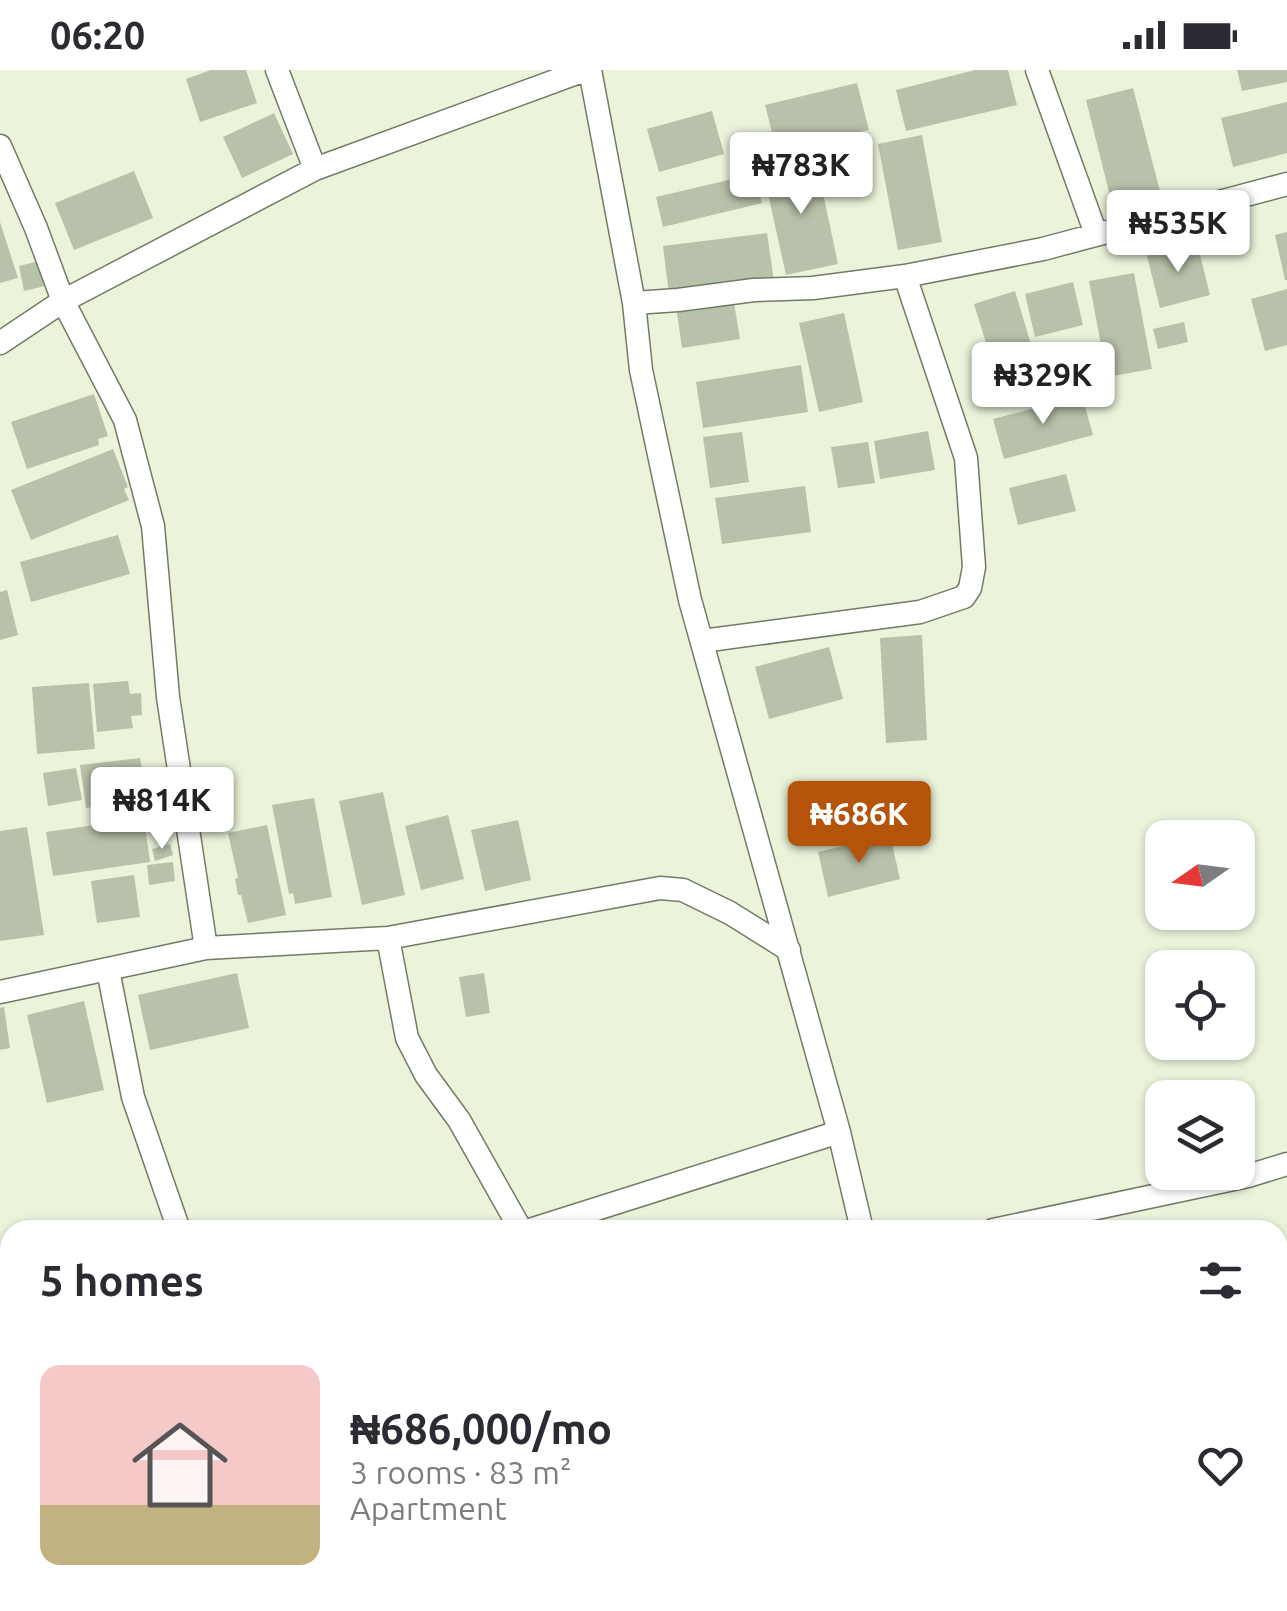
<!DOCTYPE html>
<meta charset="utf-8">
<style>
body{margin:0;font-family:Ubuntu,sans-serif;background:#f7f7f7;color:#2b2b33;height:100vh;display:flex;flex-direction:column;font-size:38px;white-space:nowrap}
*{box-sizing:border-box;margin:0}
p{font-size:32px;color:#7c7c81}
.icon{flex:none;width:55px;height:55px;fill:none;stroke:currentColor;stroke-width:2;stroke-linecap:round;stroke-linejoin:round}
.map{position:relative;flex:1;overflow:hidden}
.details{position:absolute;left:0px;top:1150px;width:1288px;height:392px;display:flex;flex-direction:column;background:#fff;border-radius:30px 30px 0 0;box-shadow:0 2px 8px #0004}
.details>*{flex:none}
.needle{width:65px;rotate:256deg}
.controls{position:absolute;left:1145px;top:750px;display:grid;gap:20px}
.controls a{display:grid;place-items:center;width:110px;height:110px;border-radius:20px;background:#fff;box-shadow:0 2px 8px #0004;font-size:50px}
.price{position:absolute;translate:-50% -85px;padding:0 22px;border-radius:10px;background:#fff;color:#222;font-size:32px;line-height:65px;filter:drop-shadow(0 2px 5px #0008)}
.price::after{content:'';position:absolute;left:50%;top:60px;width:30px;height:22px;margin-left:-15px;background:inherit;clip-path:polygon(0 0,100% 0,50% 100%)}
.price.on{background:#b45309;color:#fff}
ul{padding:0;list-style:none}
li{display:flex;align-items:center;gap:30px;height:250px;padding:0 40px}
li+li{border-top:2px solid #e1e1e2}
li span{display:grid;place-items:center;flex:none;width:280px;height:200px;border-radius:20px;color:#555}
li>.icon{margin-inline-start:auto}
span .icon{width:120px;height:120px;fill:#fffc;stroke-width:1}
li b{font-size:42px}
h2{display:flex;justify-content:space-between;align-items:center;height:120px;padding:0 40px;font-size:42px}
.status{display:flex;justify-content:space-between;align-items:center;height:70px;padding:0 50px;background:#fff;direction:ltr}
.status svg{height:28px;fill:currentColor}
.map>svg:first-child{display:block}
</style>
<div class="status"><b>06:20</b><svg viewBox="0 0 49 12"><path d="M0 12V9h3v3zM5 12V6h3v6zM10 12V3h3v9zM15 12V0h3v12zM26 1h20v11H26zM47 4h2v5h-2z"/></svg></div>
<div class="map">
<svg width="1287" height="1541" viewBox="0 0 1287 1541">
<rect width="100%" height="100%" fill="#ebf4db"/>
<path fill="#b8c1a9" d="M211,0H246L257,33L200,52L186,9Z
M975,0H1008L1017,35L906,61L896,20Z
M1237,0H1287V12L1242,21Z
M857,13L869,60L777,82L765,35Z
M1133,18L1160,121L1112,134L1086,30Z
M1287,32V83L1233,97L1221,48Z
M712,41L724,84L659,102L647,59Z
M274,43L293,84L242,108L223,67Z
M922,65L942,172L898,180L878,74Z
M816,90L838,194L786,205L763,101Z
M134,101L153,148L74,180L55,133Z
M754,104L762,133L663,157L656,127Z
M0,152L18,208L0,213Z
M1287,162V210H1285L1275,165Z
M767,163L774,211L669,224L663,176Z
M1197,173L1210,225L1160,238L1147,186Z
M39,191L45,216L24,221L19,196Z
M1134,203L1152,299L1107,307L1089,211Z
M1073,212L1083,255L1035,267L1025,224Z
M1287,219V275L1265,281L1251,229Z
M1015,221L1044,318L1004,331L974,234Z
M733,227L740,269L682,278L676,236Z
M844,243L863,332L819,342L799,253Z
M1184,252L1188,272L1158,279L1153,259Z
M801,295L808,342L703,358L696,312Z
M94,324L108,366L98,369L99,375L27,399L11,352Z
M1082,326L1093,365L1004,389L993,349Z
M928,361L935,400L880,409L874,371Z
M742,362L749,412L710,418L703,367Z
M868,372L875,413L838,418L831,377Z
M113,379L128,417L124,419L129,430L31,470L11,420Z
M1066,404L1076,441L1018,455L1009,418Z
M805,416L811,462L722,474L715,428Z
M118,465L130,504L31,532L20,492Z
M7,520L18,565L0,570V522Z
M922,565L927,670L886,673L880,568Z
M829,577L843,629L769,649L755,597Z
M128,611L130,624L141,623L142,645L131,646L133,658L97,662L93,614Z
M89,613L95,679L37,684L32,617Z
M140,688L144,711L140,712L142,731L86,738L80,695Z
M76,698L82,730L48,736L43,703Z
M161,706L165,723L148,727L146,718L151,717L149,709Z
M383,722L405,825L362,835L339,731Z
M314,728L332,827L295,834L293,823L289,824L272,735Z
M448,745L464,809L421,820L405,756Z
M144,748L150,792L53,806L46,762Z
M518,750L531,810L485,821L471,760Z
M267,755L286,845L248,853L241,825H238L235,809L238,808L228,763Z
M27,757L44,865L0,871V761Z
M890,765L900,809L828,827L818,782Z
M170,774L173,785L155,791L152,779Z
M173,792L175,811L149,815L147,795Z
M134,805L140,847L97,853L91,811Z
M237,903L249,958L150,980L138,925Z
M484,903L490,943L466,947L459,907Z
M84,931L104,1020L47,1033L27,945Z
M4,937L10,978L0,980V938Z"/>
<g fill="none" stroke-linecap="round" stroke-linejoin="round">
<defs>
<path id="minor" d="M277,0L315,99
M590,0L634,233L641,300L690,530L839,1062L862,1160
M1037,0L1096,164
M0,76L36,158L63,231L125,350L153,456L168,627L206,878
M634,233L678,230L754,220L813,218L905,206L1043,179L1287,114
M0,273L63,231L315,99L585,0
M702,571L920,542L964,527L970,518L974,497L966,388L905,206
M388,868L407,968L426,1005L459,1050L521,1160
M108,900L133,1027L179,1160
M0,922L206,878L388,868L660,818L683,820L730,843L789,880
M530,1160L839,1062
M993,1160L1248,1106L1287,1094
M0,1334L10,1330
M1278,1413L1287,1411
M69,1532L71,1541
M358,1532L360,1541
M658,1532L661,1541
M951,1532L953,1541"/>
</defs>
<use href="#minor" stroke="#727b65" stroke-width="25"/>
<use href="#minor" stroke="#fff" stroke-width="22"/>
</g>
</svg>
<div class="controls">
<a><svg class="needle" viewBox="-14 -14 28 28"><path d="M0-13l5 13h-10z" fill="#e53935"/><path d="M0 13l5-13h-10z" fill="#7c7c81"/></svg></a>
<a><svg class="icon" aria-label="locate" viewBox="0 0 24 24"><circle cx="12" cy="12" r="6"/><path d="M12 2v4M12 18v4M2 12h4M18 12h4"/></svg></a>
<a><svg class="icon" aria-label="layers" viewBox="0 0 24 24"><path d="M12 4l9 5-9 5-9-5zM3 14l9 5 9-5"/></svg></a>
</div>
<b class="price" style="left:801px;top:147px">₦783K</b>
<b class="price" style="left:1178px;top:205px">₦535K</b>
<b class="price" style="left:1043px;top:357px">₦329K</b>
<b class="price" style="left:162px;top:782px">₦814K</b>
<b class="price on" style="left:859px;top:796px">₦686K</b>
<section class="details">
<h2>5 homes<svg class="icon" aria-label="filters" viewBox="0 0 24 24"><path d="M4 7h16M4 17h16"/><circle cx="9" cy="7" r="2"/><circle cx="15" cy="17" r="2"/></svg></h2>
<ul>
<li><span style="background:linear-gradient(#f6c9c9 70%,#c2b280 0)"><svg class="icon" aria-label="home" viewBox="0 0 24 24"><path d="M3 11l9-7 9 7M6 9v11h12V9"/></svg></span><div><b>₦686,000/mo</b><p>3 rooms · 83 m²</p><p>Apartment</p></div><svg class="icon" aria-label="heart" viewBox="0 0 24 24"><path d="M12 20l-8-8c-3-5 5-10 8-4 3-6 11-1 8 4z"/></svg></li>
</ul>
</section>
</div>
